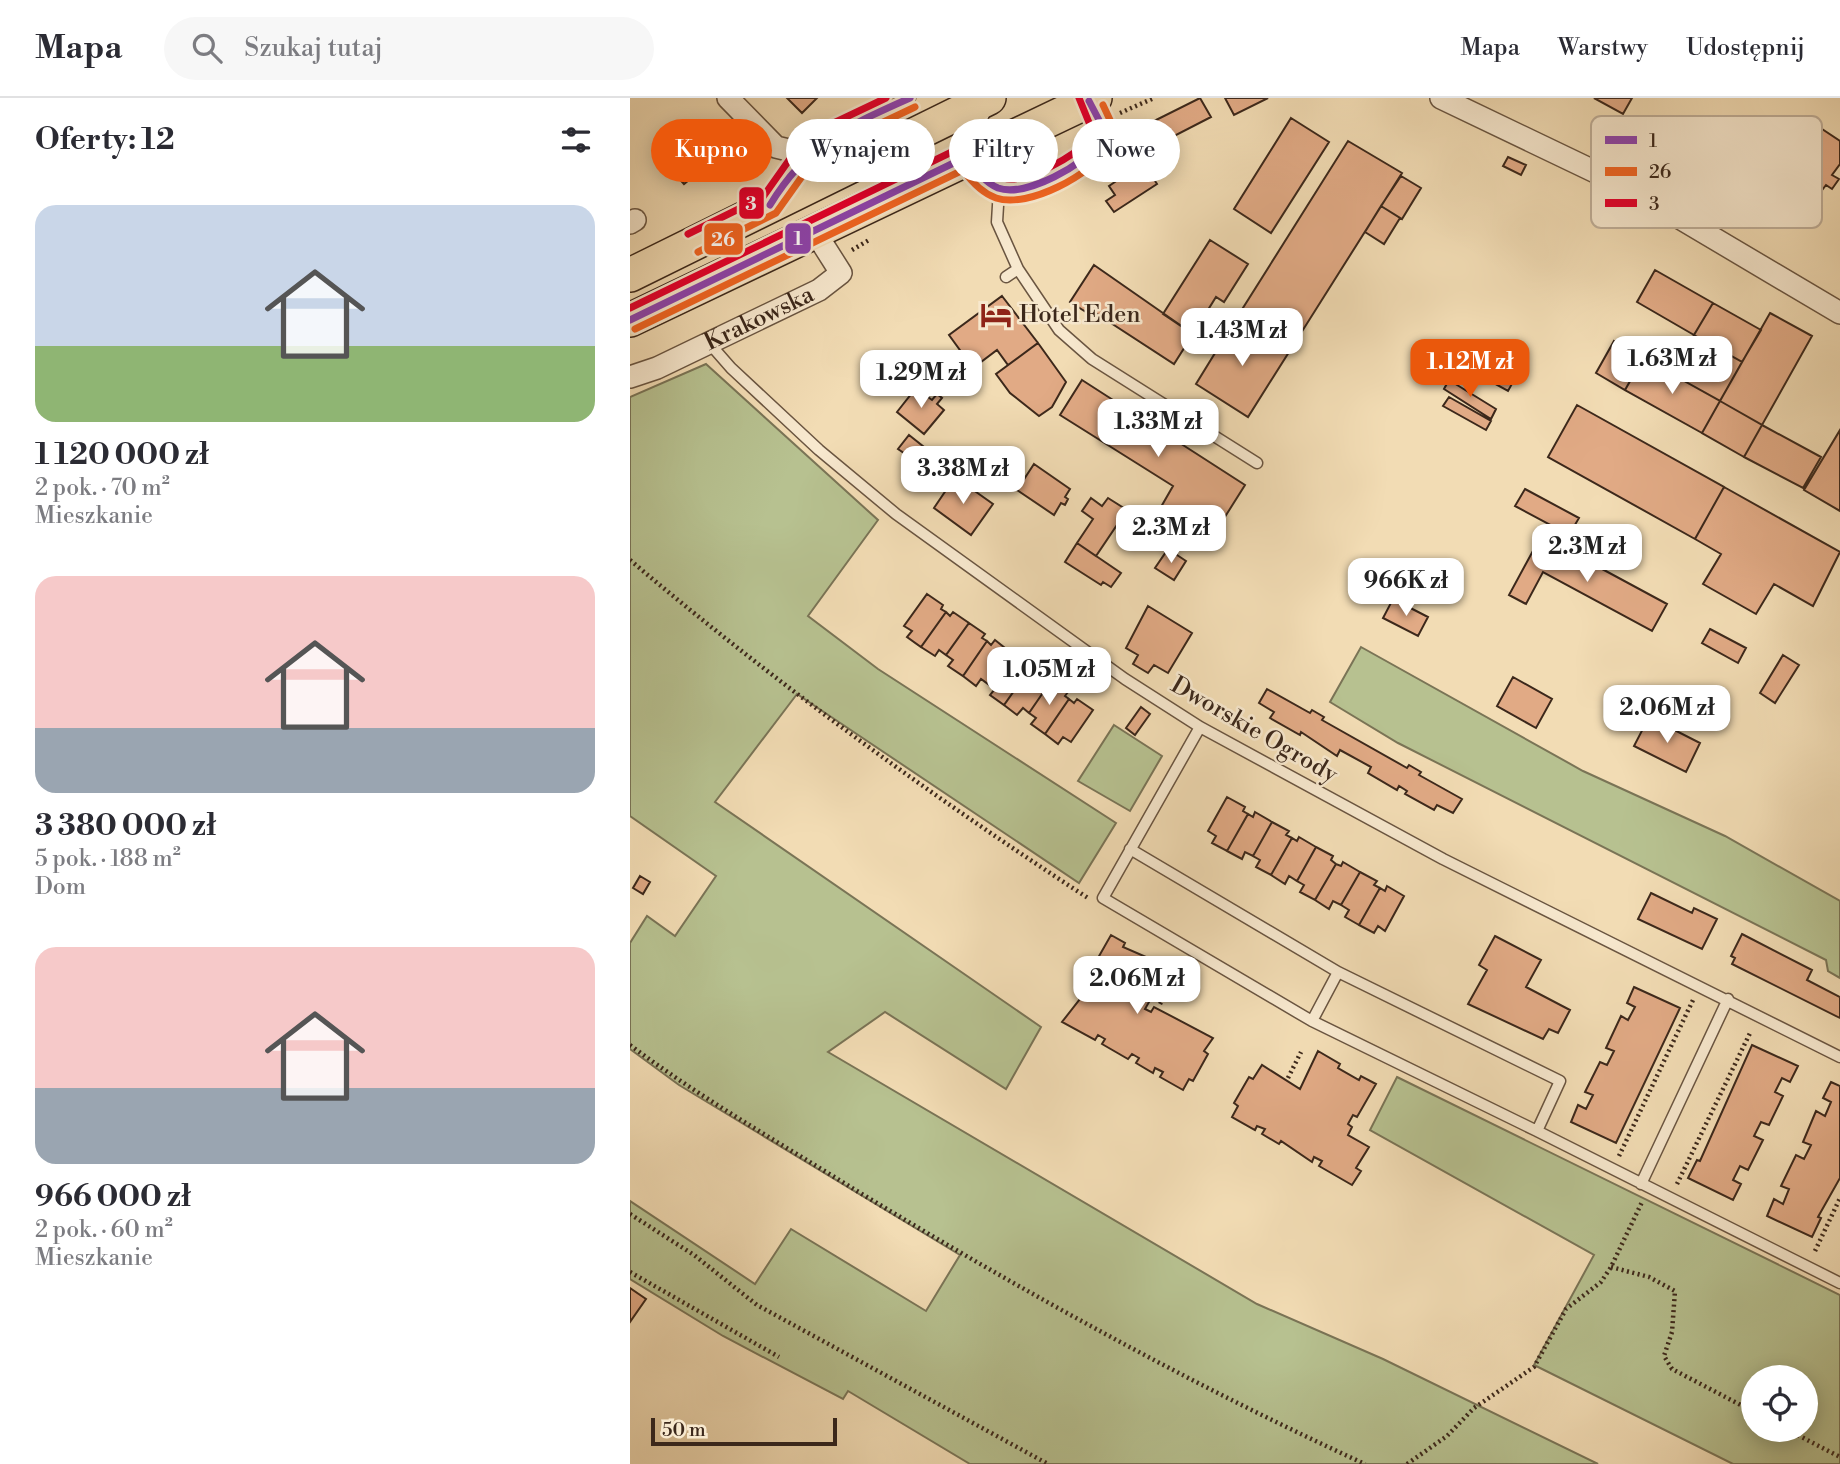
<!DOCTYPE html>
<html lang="pl">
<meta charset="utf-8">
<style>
body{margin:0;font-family:"Libre Bodoni",serif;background:#f7f7f7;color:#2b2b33;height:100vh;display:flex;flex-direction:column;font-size:26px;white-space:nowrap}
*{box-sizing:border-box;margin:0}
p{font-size:23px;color:#7c7c81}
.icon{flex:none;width:38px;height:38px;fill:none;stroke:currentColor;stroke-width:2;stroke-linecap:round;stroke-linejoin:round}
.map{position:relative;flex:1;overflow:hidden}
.drawer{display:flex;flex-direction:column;background:#fff;width:630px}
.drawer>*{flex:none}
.hud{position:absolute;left:21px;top:21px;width:665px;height:63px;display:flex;gap:14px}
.tools{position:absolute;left:1111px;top:1267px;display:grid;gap:14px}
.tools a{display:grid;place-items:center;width:77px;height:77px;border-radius:50%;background:#fff;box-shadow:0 4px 18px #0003;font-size:35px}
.scale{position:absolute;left:21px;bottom:18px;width:186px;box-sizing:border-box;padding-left:7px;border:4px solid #3c281b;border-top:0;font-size:19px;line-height:24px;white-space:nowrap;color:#3c281b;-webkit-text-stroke:5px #f7e8ce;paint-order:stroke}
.price{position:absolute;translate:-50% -60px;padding:0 16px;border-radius:14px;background:#fff;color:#222;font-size:23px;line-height:46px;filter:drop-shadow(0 2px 4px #0008)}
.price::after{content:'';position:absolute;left:50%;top:42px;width:21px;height:16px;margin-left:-10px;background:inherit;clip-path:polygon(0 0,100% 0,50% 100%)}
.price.current{background:#ea580c;color:#fff}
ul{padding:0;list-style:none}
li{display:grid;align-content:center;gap:14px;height:371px;padding:0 35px}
li span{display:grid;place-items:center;height:217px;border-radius:21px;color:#555}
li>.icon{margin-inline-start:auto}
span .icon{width:126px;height:126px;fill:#fffc;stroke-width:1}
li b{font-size:30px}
h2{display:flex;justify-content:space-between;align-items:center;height:84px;padding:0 35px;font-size:30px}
.pill{padding:0 24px;border-radius:32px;background:#fff;box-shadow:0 4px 18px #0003;font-size:24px;line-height:63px}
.pill.current{background:#ea580c;color:#fff}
header{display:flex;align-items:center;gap:42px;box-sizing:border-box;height:98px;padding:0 35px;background:#fff;border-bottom:2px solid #e1e1e2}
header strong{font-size:33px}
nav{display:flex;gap:38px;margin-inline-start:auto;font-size:24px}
.search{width:490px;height:63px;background:#f7f7f7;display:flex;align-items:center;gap:18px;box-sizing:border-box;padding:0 24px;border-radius:38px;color:#7c7c81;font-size:26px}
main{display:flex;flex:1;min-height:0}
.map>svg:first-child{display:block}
</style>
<header>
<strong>Mapa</strong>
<div class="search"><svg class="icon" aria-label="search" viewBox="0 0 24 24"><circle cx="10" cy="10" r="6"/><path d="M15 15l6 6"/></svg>Szukaj tutaj</div>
<nav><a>Mapa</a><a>Warstwy</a><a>Udostępnij</a></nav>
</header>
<main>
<section class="drawer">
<h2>Oferty: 12<svg class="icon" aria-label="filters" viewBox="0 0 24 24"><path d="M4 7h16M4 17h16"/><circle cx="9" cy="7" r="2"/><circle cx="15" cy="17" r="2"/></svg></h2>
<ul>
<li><span style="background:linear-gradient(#c9d6e8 65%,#8fb573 0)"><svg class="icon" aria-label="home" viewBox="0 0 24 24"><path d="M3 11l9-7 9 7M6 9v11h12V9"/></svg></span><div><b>1 120 000 zł</b><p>2 pok. · 70 m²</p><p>Mieszkanie</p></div></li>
<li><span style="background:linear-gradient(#f6c9c9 70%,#9aa5b1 0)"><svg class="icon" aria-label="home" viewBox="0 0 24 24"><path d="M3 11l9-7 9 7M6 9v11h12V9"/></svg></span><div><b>3 380 000 zł</b><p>5 pok. · 188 m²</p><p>Dom</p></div></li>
<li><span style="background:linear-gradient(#f6c9c9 65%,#9aa5b1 0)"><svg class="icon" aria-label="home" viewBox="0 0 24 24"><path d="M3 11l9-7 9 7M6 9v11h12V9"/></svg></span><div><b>966 000 zł</b><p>2 pok. · 60 m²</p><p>Mieszkanie</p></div></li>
</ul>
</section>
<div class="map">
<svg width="1210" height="1366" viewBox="0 0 1210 1366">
<rect width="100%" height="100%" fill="#f2dcb4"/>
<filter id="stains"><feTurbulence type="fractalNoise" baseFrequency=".00286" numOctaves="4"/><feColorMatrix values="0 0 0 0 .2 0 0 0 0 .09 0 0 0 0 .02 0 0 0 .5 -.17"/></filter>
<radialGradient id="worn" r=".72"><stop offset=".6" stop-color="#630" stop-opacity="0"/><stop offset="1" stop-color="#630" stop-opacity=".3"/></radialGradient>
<path fill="#b7c190" stroke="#7a7456" stroke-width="2" fill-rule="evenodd" d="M76,266L248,422L178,518L248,571L486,725L449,785L167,596L85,704L411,929L376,991L255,914L198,954L627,1206L753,1261L968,1366H340L218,1293L213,1301L93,1238L0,1181V1103L125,1186L161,1131L296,1213L330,1157L49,987L0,951V845L17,818L45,838L86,778L0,718V299Z
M731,549L953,673L1095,738L1210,803V880L1198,873L1196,862L768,645L700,604Z
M484,627L532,658L500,713L448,683Z
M767,979L1210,1197V1366H1103L904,1267L964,1157L740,1032ZM1124,1279H1176V1332H1124Z"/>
<path fill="#e1aa85" stroke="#3c281b" stroke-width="2" d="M157,0H187L172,15Z
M570,0L581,19L519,51L508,31Z
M595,0H638L604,17Z
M964,0H1002L993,16Z
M661,20L699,44L641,135L604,111Z
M1183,25L1210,43V66L1202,77L1209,81L1202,91L1196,87L1189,96L1163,77L1181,51L1170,44Z
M98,27L116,52L85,74L67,49Z
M40,39L70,73L54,86L25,53Z
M718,43L772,75L659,254L606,221Z
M878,59L896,67L891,77L873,68Z
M513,65L527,86L484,114L476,103L485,97L479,88Z
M771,78L791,90L772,121L751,108Z
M751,108L770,120L754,146L735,134Z
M580,142L618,166L594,204L586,199L563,236L533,216Z
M464,167L563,236L544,266L467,216L464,219L440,204Z
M1025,172L1083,205L1064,237L1007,204Z
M372,198L408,245L378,267L367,252L343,270L319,237Z
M1083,205L1131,232L1112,264L1064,237Z
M1140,215L1182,238L1132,327L1090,303Z
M606,221L659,254L618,319L566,286Z
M1064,237L1112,264L1090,303L1042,276Z
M984,243L1013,260L995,292L966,275Z
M408,245L436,284L422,309L409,318L380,295L366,276Z
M834,257L883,284L878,293L829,266Z
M1013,260L1090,303L1072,335L995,292Z
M452,282L615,387L581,441L531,409L543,388L430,317Z
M819,282L866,311L861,321L814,291Z
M286,290L302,302L307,296L312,300L307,306L314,312L294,336L267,314Z
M819,299L861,323L856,332L813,308Z
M1090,303L1132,327L1114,359L1072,335Z
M947,307L1094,389L1065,441L918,359Z
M1132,327L1191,359L1173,390L1114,359Z
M1210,332V413L1174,392Z
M279,337L294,349L284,362L268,351Z
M404,366L440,391L435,399L438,401L435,407L431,405L424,417L387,392Z
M325,379L363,406L341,437L304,410Z
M1094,389L1210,454L1183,508L1144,486L1126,516L1073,486L1091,456L1065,441Z
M895,391L949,420L939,437L885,408Z
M461,400L472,408L478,400L497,412L466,458L447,445L463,421L452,413Z
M911,438L1037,506L1022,533L913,474L896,506L879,497Z
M447,445L491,475L481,489L473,484L471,487L435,464Z
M538,451L556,463L544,482L525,470Z
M297,496L313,507L311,511L316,514L291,549L277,539L282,533L274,528Z
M763,501L798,519L788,538L753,520Z
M518,508L562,535L538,575L524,567L518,575L503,566L508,557L496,550Z
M316,514L320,518L323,514L339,525L316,557L309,552L305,558L291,549Z
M339,525L355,536L352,540L357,543L333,578L318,568L323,562L316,557Z
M1080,531L1116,550L1108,565L1072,545Z
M365,542L380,554L358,586L351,581L346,588L333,578L357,543L361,547Z
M380,554L396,565L394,570L398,573L374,607L360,597L365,591L358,586Z
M1153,557L1169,567L1145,605L1130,595Z
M406,571L421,583L399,615L393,610L387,617L374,607L398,573L403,576Z
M883,579L922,601L906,630L867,608Z
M421,583L438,594L435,598L439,601L415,636L401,626L406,620L399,615Z
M637,591L680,615L682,612L694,619L692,622L777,670L779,667L791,674L789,677L832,701L823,715L807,707L804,712L775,696L777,693L769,688L767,692L738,675L741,669L710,652L707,658L671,634L670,637L640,620L644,614L629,605Z
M439,601L444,605L447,601L463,612L441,644L433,639L428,646L415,636Z
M511,609L520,616L505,637L496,630Z
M1019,619L1070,645L1056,674L1004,648Z
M597,699L615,709L613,713L618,716L597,753L582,745L586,738L578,733Z
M625,714L642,724L623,758L615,754L612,761L597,753L618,716L623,719Z
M642,724L659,733L656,737L662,740L641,777L626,769L630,762L623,758Z
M669,739L686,749L667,783L659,778L655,786L641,777L662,740L667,743Z
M686,749L703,758L701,762L706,766L685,802L670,794L674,787L667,783Z
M713,764L730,774L711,807L703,803L699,811L685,802L706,766L711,768Z
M730,774L747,783L744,787L750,790L729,827L715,819L719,812L711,807Z
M10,778L20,784L13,796L3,790Z
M757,788L774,798L755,833L748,828L744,835L729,827L750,790L755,793Z
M1021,795L1062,815L1064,810L1087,821L1072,851L1008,821Z
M1112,836L1182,872L1177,882L1210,899V920L1102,866L1105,860L1101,858Z
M481,837L495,845L493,849L539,869L515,911L521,914L524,909L583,940L574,953L578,956L563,983L559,981L553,992L530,979L533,974L525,970L523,975L506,965L509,960L502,956L498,961L472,946L475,941L468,937L465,942L432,924L453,897L449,895L458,879L461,882L468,870L464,867Z
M865,838L911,862L896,889L940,912L928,935L919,931L913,941L838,906L857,872L849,867Z
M1004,889L1050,910L986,1045L941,1024L948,1007L956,1011L963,997L955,994L970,964L977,967L984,953L976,950L991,918L998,922L1005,909L997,905Z
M1122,947L1168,968L1160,984L1152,980L1145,994L1153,998L1139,1027L1131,1024L1124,1038L1133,1042L1118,1072L1110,1068L1103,1082L1111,1086L1103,1102L1058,1080L1067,1062L1070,1063Z
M688,953L710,966L708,970L729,982L731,978L746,986L727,1019L723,1017L718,1026L722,1029L718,1037L739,1049L726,1070L731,1073L722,1087L689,1068L692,1063L684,1059L682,1064L651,1043L649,1046L632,1036L635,1031L627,1028L625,1032L602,1019L608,1008L604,1005L619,979L623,981L632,967L670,991Z
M1201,984L1210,988V1080L1188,1119L1191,1120L1182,1139L1137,1118L1144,1101L1153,1106L1159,1091L1151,1088L1166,1057L1174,1061L1181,1047L1173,1044L1186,1013L1195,1018L1201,1004L1193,1000Z
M0,1190L16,1201L0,1224Z"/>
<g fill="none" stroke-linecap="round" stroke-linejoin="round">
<defs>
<path id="lane" d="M355,14L336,59C345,73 354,87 371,91C393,96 465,67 471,43C474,30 467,18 461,7
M369,91L367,124L388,171L429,232L462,261L627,365
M148,93C176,42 229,23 280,0
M376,179L388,171
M80,246L101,270L189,352L266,416L495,581L570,629L813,761L1210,959
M500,751L708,874L930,983L907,1033L682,923L473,800L570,629
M682,923L708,874
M907,1033L1210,1185
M1011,1086L1098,901"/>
<g id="street">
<path d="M98,0L146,49L175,56"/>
<path d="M811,0L999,90L1210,215"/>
<path d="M0,125L5,122"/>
<path id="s1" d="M0,279L27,270L189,192L211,175L185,134"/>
</g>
<path id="primary" d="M0,177L359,0
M0,222L465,0"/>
</defs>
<use href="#lane" stroke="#6a5541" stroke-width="13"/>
<use href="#street" stroke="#6a5541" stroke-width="24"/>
<use href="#primary" stroke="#3c281b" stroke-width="36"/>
<path stroke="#3c281b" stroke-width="4.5" stroke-dasharray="2 3.5" stroke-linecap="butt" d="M490,15L524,0
M222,152L239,142
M0,462C144,584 300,697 458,800
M550,883L555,886
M530,906L545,880
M0,947C72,1001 150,1045 227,1093C392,1193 560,1286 735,1366
M658,980L671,954
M989,1058L1063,902
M1047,1086L1121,933
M0,1116L64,1157L127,1207L418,1366
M1185,1153L1210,1100
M981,1169L1019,1179L1045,1193L1042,1234L1034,1258L1042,1271L1124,1314
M0,1174L149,1259
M1158,1332L1210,1359
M777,1366L817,1338L844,1310L904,1269L936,1211L971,1184L981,1169L1012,1104"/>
<use href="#lane" stroke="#f7e8ce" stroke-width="10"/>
<use href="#street" stroke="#f7e8ce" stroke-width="21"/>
<use href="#primary" stroke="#f2dcb4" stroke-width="33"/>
<defs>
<path id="bus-1" d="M336,59C345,71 354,84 368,90C396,100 455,66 471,44L470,24L459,3
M140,107C177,46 217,28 280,0
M0,222L336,59"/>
<path id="bus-2" d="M68,154L146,115L183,63L201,49L285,9
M5,231L333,72C341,83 352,95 366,100C399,111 461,76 480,49V22L473,7"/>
<path id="bus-3" d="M58,136L133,99L169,48L191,31L256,0
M0,210L332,49L342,50C352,61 359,75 373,80C395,87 447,57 460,41V27L449,0"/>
</defs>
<use href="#bus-1" stroke="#f7e8ce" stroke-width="12"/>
<use href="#bus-2" stroke="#f7e8ce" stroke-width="12"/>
<use href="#bus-3" stroke="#f7e8ce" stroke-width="12"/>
<use href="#bus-1" stroke="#8e44ad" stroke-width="7"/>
<use href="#bus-2" stroke="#f26522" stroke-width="7"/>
<use href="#bus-3" stroke="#e4002b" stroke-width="7"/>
</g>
<defs>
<symbol id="hotel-bare" viewBox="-9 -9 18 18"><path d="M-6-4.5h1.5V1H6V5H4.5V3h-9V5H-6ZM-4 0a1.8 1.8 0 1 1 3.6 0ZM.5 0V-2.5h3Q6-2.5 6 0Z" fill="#8f2418" stroke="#f7e8ce" stroke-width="2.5" paint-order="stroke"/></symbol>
</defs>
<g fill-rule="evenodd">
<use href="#hotel-bare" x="344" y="195" width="44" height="44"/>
</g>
<g text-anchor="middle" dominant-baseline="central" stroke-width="5" stroke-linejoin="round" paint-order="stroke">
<g font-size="24" fill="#3c281b" stroke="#f7e8ce" text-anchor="start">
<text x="389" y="217">Hotel Eden</text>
</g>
<g font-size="24" fill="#3c281b" stroke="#f7e8ce">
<text stroke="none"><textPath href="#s1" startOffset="142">Krakowska</textPath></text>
<text transform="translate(624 632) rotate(30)">Dworskie Ogrody</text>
</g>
</g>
<rect x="961" y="18" width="231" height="112" rx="10" fill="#f7e8ce" stroke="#bfae98" stroke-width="2"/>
<rect x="975" y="38" width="32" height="8" fill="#8e44ad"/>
<rect x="975" y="69" width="32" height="9" fill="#f26522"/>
<rect x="975" y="101" width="32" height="8" fill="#e4002b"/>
<g font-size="19" fill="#3c281b">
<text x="1019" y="49">1</text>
<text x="1019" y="80">26</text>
<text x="1019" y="112">3</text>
</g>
<g stroke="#f7e8ce" stroke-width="2.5">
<rect x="108" y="88" width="27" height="34" rx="7" fill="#e4002b"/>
<rect x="154" y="124" width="28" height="33" rx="7" fill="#8e44ad"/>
<rect x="73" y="124" width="41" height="34" rx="7" fill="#f26522"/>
</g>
<g font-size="19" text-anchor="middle" font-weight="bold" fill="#fff">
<text x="121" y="112">3</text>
<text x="168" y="147">1</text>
<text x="93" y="148">26</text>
</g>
<rect width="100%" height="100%" filter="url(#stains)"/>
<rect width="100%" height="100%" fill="url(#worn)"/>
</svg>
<div class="tools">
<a><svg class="icon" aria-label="locate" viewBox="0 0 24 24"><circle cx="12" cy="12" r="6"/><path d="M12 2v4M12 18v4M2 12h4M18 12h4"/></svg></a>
</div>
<div class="scale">50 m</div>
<b class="price" style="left:612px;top:270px">1.43M zł</b>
<b class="price" style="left:1042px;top:298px">1.63M zł</b>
<b class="price current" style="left:840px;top:301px">1.12M zł</b>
<b class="price" style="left:291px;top:312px">1.29M zł</b>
<b class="price" style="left:528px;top:361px">1.33M zł</b>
<b class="price" style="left:333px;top:408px">3.38M zł</b>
<b class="price" style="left:541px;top:467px">2.3M zł</b>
<b class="price" style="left:957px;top:486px">2.3M zł</b>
<b class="price" style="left:776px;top:520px">966K zł</b>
<b class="price" style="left:419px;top:609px">1.05M zł</b>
<b class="price" style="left:1037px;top:647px">2.06M zł</b>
<b class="price" style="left:507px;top:918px">2.06M zł</b>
<div class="hud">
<a class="pill current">Kupno</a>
<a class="pill">Wynajem</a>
<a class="pill">Filtry</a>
<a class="pill">Nowe</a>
</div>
</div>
</main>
